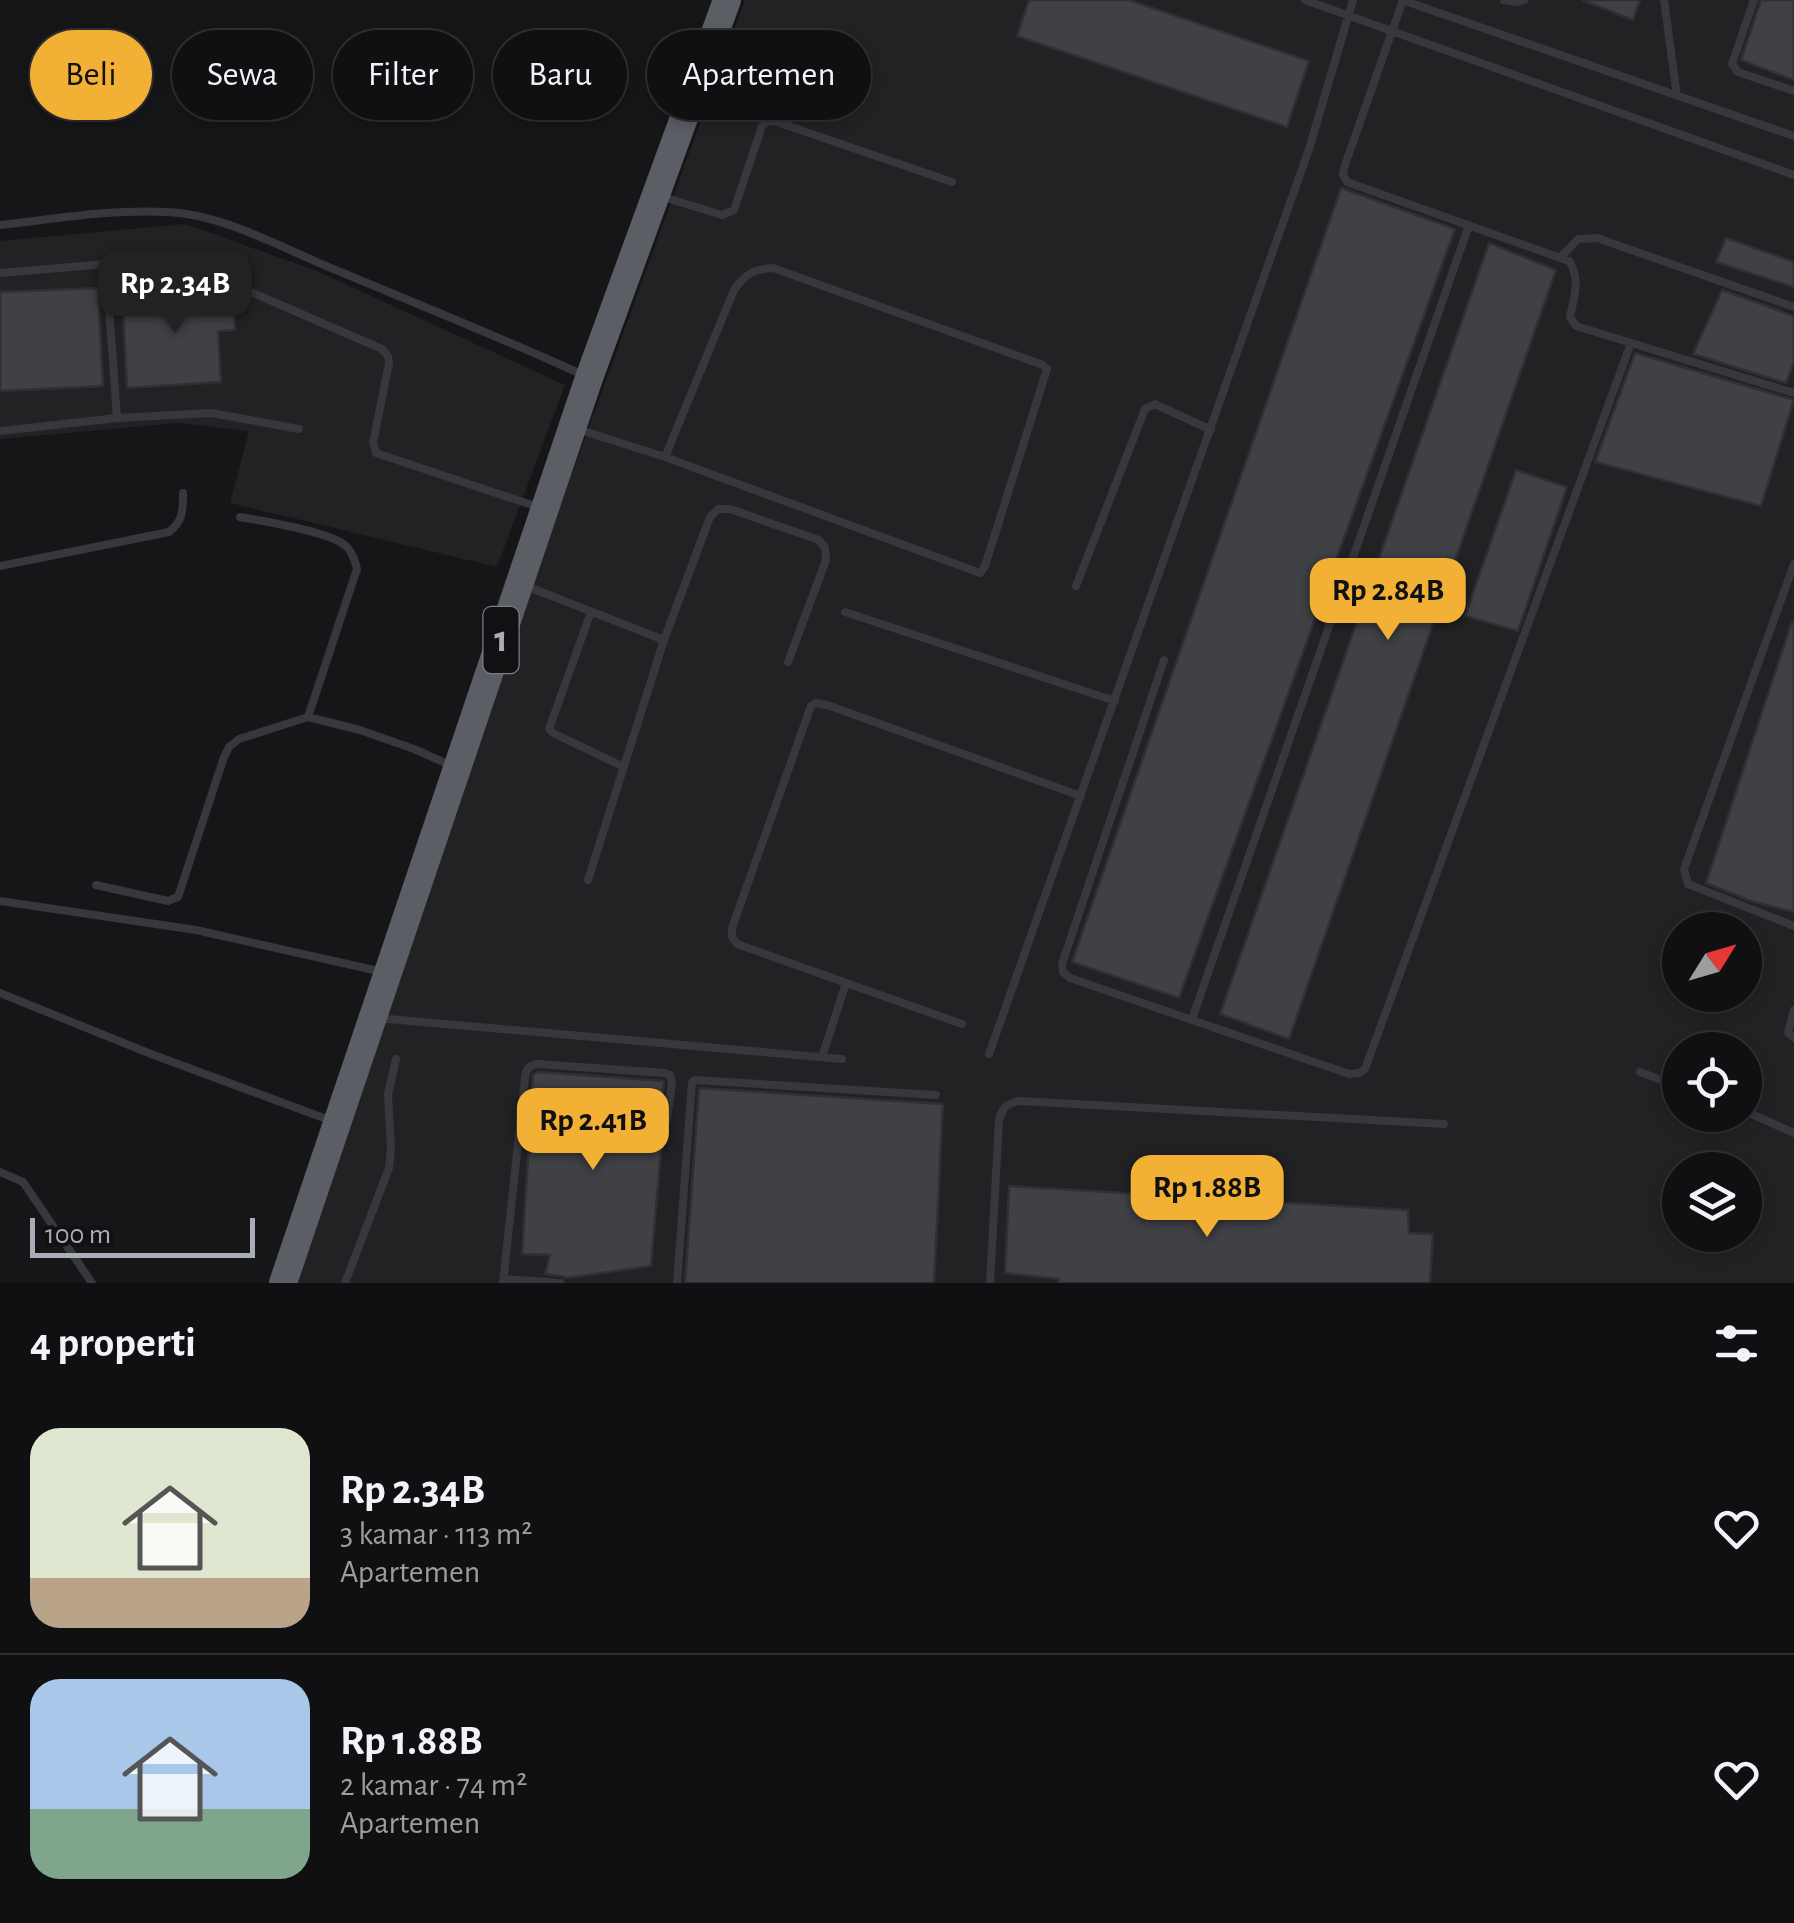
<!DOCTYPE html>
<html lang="id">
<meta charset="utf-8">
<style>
body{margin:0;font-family:"Alegreya Sans",sans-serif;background:#1e1e20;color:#f1f3f6;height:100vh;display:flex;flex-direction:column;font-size:38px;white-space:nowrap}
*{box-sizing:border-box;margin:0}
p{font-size:32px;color:#9c9d9f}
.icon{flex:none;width:55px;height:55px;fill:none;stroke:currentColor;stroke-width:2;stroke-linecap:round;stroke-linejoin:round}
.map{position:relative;height:1283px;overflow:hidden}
.panel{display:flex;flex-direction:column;background:#101012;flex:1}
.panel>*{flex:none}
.guide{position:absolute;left:30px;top:30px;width:1000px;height:90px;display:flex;gap:20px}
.needle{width:65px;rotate:53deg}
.controls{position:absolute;left:1662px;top:912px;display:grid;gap:20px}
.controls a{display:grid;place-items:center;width:100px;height:100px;border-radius:50%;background:#101012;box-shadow:0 5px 15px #0003,0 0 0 2px #303032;font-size:50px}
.scale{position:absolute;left:30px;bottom:25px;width:225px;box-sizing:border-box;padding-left:10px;border:5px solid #a8adb8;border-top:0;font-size:28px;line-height:35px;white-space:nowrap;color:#a8adb8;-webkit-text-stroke:8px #111113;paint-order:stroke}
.price{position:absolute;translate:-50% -85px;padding:0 22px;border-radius:20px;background:#f2b134;color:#111;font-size:32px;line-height:65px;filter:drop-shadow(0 2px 5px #0008)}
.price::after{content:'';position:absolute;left:50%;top:60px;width:30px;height:22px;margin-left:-15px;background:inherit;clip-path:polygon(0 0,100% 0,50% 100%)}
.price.selected{background:#222;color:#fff}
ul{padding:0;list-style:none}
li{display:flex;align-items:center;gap:30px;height:250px;padding:0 30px}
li+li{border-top:2px solid #303032}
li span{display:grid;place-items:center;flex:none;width:280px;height:200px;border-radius:30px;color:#555}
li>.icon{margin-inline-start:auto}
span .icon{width:120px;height:120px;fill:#fffc;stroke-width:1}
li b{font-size:42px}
h2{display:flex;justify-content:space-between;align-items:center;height:120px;padding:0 30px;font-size:42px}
.pill{padding:0 35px;border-radius:45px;background:#101012;box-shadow:0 5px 15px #0003,0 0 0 2px #303032;font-size:35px;line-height:90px}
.pill.selected{background:#f2b134;color:#111}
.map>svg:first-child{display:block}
</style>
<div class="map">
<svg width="1794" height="1283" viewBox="0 0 1794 1283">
<rect width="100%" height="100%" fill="#161618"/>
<path fill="#222225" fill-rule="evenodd" d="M745,0H1794V1283H293L367,1035ZM1680,930H1745V995H1680ZM1680,1050H1745V1115H1680ZM1680,1170H1745V1235H1680Z
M185,224L317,271L565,385L497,567L230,503L249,431L178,423L0,439V241Z"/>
<path fill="#404145" stroke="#303034" stroke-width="2.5" d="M1029,0H1129L1309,61L1287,127L1017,36Z
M1582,0H1640L1633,20Z
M1761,0H1794V80L1741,60Z
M1341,188L1455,229L1179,998L1072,962Z
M1726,238L1794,262V287L1716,262Z
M1489,243L1556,270L1289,1039L1220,1014Z
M98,288L103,386L0,391V292Z
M225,289L233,292L235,330L218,331L221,382L127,388L122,293Z
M1722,290L1794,316V362L1786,383L1693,354Z
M1635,353L1794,400L1761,506L1595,462Z
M1516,470L1567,487L1518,631L1465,616Z
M1792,621H1794V912L1751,901L1706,883Z
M538,1072L664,1081L660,1119L663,1126L651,1266L566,1278L561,1276L545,1274L550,1255L522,1254L533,1075Z
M699,1088L943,1104L934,1283H685Z
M1009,1186L1408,1210L1409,1233L1433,1234L1430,1283H1058L1059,1279L1005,1273Z"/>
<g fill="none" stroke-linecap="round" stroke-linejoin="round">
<path stroke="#37383d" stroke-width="8" d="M1305,0L1794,175
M1402,0L1794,136
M1403,0L1344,168L1343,175L1347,182L1569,261C1581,279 1574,297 1570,317L1576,326L1794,393
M1504,0L1517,2L1524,0
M1664,0L1677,96
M1754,0L1732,64L1738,72L1794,91
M660,196L722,215L734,210L762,126L767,122L774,121L952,182
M0,225C55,219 111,209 167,212C222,214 280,247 331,268C415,303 500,337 583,375
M1561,257L1578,239L1597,238L1794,307
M106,264L117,418
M0,273L106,264L221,279L382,349L388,356L389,363L373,443L376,453L541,508
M577,429L665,457L980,573L985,566L1047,369L1043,365L773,268C754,269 745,274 734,290L665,457
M0,431L117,418L211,413L299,429
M240,517C263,521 333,532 347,547C353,553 355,561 357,569L308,717
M1794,564L1684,869L1688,884L1794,926
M0,566L169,532C183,521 183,511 183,493
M526,586L664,640L588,880
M1076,586L1145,409L1155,404L1211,430
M591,612L549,729L553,733L624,767
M845,612L1115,701
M664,640L710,517L718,509H730L819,540L825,548L826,560L788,662
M1164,660L1062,964L1063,972L1070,978L1349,1074L1359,1073L1365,1069L1631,343
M96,885L168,901L178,897L224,757L229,747L239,739L308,717L360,730L414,749L452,766
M0,901L196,930L383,972
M0,993L151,1054L332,1121
M1794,1010L1788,1033L1794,1038
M377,1018L842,1059
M1192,1019L1469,225
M962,1024L737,944L732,937V928L811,706L816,703L827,705L1081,796
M989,1054L1309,149L1353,0
M822,1057L846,983
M1640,1072L1680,1087
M1745,1111L1794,1133
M0,1172L23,1182L92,1283
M504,1279L560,1283
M345,1283L389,1168L391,1149L388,1094L396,1059
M503,1283L525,1078C526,1069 528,1066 537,1064L665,1073L670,1075L672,1082L667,1120
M677,1283L692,1082L695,1080L936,1095
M990,1283L999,1120C1003,1107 1006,1104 1019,1101L1444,1124"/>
<path stroke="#5b5e65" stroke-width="28" d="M283,1283L589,378L727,0"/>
</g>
<g text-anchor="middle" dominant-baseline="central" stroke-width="10" stroke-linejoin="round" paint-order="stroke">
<rect fill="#111113" stroke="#7b7e86" stroke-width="2.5" x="483.5" y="607" width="35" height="66" rx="8"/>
<g font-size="38" font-weight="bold" fill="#a8adb8">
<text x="501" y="640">1</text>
</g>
</g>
</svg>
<div class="controls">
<a><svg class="needle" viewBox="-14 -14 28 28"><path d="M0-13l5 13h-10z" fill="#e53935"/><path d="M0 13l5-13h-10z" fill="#9c9d9f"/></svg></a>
<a><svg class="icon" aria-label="locate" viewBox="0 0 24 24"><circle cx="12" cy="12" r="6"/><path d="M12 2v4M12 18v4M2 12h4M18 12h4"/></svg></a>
<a><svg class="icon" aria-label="layers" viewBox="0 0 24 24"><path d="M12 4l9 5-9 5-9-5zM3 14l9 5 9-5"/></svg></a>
</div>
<div class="scale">100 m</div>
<b class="price selected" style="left:175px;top:336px">Rp 2.34B</b>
<b class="price" style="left:1388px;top:643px">Rp 2.84B</b>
<b class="price" style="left:593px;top:1173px">Rp 2.41B</b>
<b class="price" style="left:1207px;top:1240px">Rp 1.88B</b>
<div class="guide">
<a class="pill selected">Beli</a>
<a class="pill">Sewa</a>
<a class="pill">Filter</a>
<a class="pill">Baru</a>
<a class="pill">Apartemen</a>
</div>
</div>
<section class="panel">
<h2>4 properti<svg class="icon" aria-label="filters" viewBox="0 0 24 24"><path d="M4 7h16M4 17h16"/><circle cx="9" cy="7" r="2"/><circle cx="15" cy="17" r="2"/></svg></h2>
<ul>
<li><span style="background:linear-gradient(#dfe7d0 75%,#b9a48a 0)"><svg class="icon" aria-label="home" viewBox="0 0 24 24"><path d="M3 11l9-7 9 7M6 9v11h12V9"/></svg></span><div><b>Rp 2.34B</b><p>3 kamar · 113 m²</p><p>Apartemen</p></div><svg class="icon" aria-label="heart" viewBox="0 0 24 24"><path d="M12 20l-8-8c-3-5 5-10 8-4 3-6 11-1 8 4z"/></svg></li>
<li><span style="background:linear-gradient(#a9c7e8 65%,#7fa58c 0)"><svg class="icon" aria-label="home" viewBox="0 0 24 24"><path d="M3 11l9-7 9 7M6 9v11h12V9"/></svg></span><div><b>Rp 1.88B</b><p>2 kamar · 74 m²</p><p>Apartemen</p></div><svg class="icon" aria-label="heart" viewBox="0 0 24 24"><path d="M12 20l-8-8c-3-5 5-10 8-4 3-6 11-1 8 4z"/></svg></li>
</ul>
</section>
